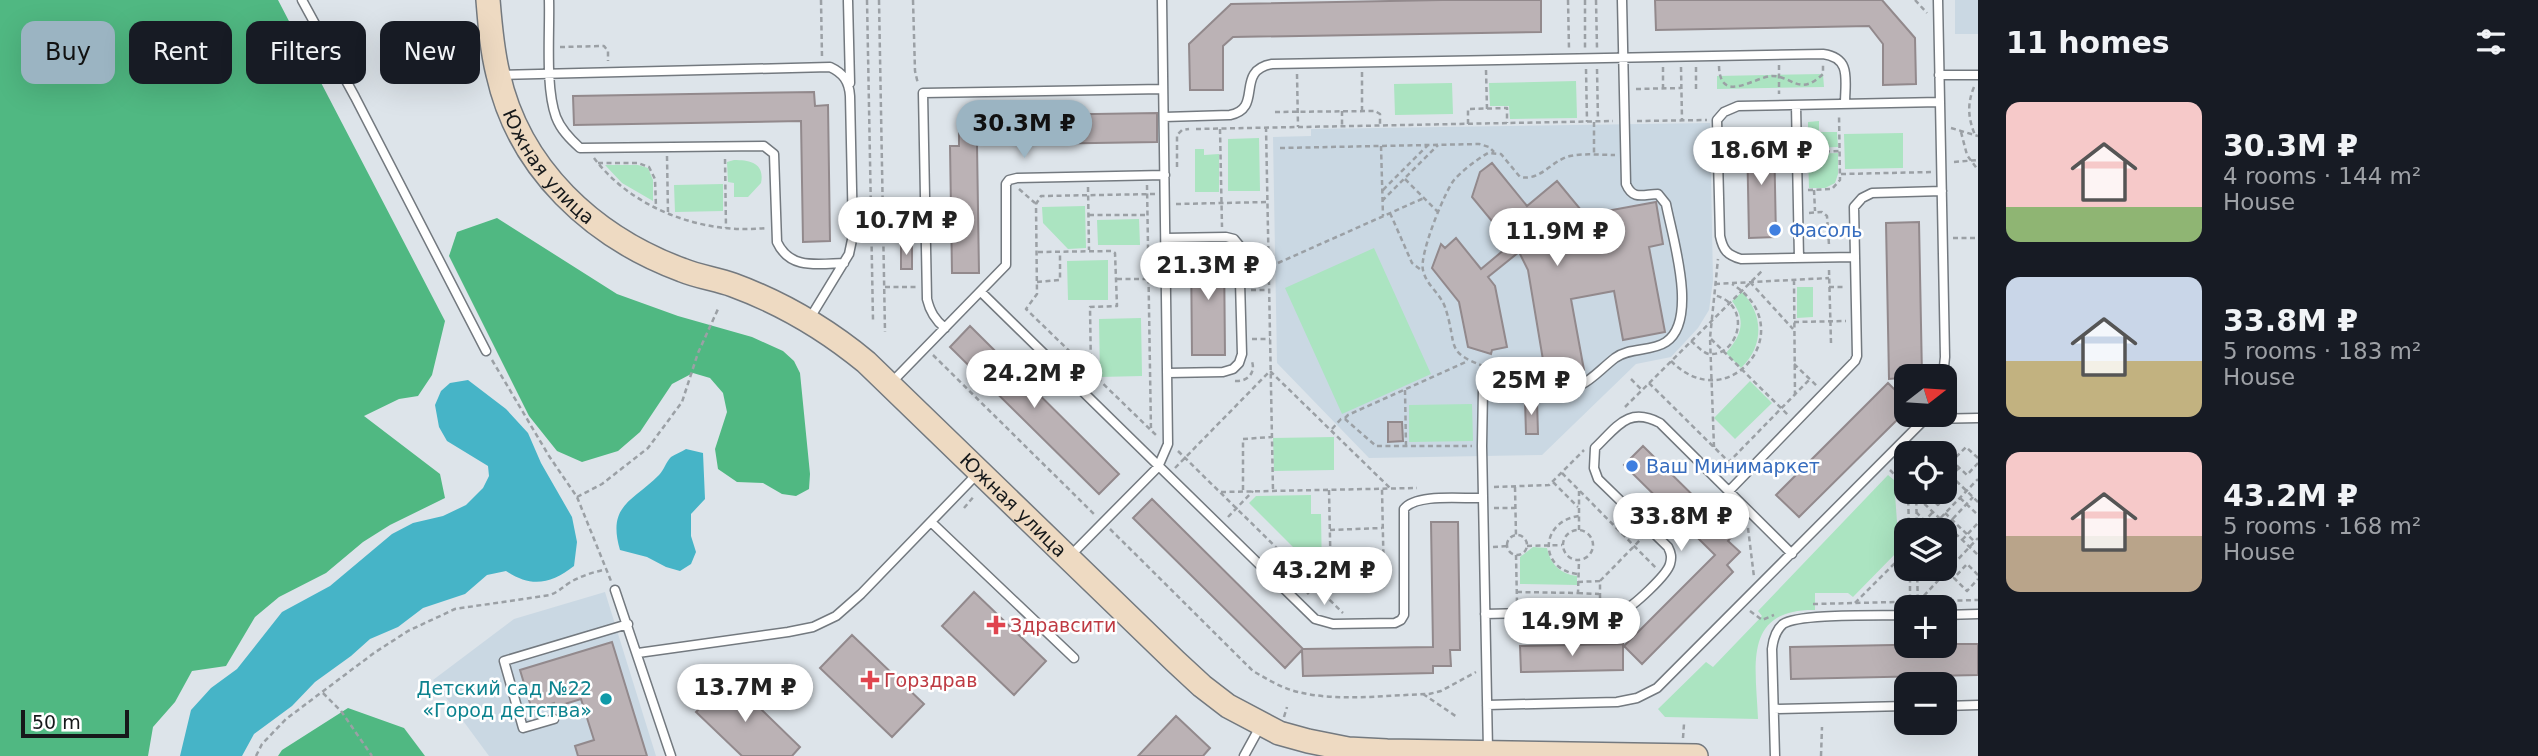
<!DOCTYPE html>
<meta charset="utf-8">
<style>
body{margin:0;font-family:"DejaVu Sans",sans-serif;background:#242831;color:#f1f3f6;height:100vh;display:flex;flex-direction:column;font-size:26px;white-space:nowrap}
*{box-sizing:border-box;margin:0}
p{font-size:23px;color:#9ea1a6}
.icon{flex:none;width:38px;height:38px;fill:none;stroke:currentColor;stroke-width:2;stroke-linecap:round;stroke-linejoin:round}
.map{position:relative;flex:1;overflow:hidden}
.side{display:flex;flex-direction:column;background:#171b24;width:560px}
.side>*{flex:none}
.guide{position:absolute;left:21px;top:21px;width:665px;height:63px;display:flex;gap:14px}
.needle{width:46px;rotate:73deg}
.controls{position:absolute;left:1894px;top:364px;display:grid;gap:14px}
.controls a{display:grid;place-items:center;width:63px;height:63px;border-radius:14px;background:#171b24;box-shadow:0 7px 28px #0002;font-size:35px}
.scale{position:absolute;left:21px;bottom:18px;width:108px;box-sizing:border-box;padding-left:7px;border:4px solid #16191b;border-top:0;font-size:19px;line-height:24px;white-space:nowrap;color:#16191b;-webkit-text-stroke:5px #fff;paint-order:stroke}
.price{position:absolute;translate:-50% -60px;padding:0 16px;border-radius:24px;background:#fff;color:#222;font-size:23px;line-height:46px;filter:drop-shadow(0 2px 4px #0008)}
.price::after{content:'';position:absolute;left:50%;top:42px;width:21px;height:16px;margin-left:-10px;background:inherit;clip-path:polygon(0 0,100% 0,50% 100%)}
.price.selected{background:#9bb4c2;color:#111}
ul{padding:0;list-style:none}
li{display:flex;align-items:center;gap:21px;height:175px;padding:0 28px}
li span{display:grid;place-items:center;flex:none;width:196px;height:140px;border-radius:14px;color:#555}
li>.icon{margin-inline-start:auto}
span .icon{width:84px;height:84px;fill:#fffc;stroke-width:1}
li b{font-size:30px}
h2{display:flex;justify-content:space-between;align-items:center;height:84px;padding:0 28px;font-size:30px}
.tag{padding:0 24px;border-radius:14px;background:#171b24;box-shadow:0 7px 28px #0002;font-size:24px;line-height:63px}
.tag.selected{background:#9bb4c2;color:#111}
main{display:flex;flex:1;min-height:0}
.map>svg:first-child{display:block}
</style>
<main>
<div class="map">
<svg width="1978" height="756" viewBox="0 0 1978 756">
<rect width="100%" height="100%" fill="#dde4ea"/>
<path fill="#cad8e3" d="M1955,0H1978V34H1955Z
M1710,123L1713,281L1709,310L1698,328L1671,357L1636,364L1542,455L1369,458L1277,363L1273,137L1311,136V129Z
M605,592L656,756H489L433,680L514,619Z"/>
<path fill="#abe4c1" d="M1823,74L1824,87L1717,89V76Z
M1576,81L1577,118L1510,119L1509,106H1490L1489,83Z
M1452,83L1453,114L1395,115L1394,84Z
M1819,121V132H1837L1838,147L1808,148V122Z
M1903,133V168L1845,169L1844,134Z
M1259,138L1260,191H1228V139Z
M1195,149H1204V155L1219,154V192H1195Z
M1838,153V174L1835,183L1825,188H1809L1808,154Z
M734,160C750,160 765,163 761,183L748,197H734V183L728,182L727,162Z
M605,165H638L648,168L653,180V201L622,183Z
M723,184V211L675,212L674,185Z
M1085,206L1086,248L1068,249L1043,223L1042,207Z
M1139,219L1140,245H1098L1097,220Z
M1374,248L1431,374L1342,414L1285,288Z
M1108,260V300H1068L1067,261Z
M1797,287H1813V317L1797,318Z
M1742,292C1764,315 1764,346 1741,368L1726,353C1741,336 1747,321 1732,301Z
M1141,318L1142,376L1100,377L1099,319Z
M1750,381L1772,403L1735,439L1714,418Z
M1472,404L1473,441L1409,442V405Z
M1334,437V470L1274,471L1273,438Z
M1888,475L1894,480L1899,550L1853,597L1848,593H1815V610C1742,609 1756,666 1758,719L1665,717L1658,709L1706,662L1713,667L1762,616L1758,611Z
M1311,495V514H1321L1322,576L1249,503L1256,496Z
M1533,547L1547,548C1550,564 1560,574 1577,576V585L1520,584V557Z"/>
<path fill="#50b882" d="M0,0H278L445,321L432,375L418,396L399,399L364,416L440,474L445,498L390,525L363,542L326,573L279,597L255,617L226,666L192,671L175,702L153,727L148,756H0Z
M497,218L617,294L678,316L752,337L783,351L794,361L800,373L810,474L809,489L796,496L782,494L763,483L737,482L718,469L715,449L727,412L723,393L710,378L693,373L672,384L640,432L618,451L582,462L557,451L529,416L449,256L457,232Z
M348,708L404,728L425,756H278L282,750Z"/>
<path fill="#46b4c7" d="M468,380L506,409L528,433L541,463L572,517L577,542L574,566C551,584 531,588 506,571L487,575L465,594L423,608L398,627L370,639L351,656L315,682L292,706L254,734L242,756H180L191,710L211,688L237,669L282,612L330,586L392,534L413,523L443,516L466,505L483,488L489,476L488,466L447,441L439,427L435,405L441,391L450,383Z
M686,449L703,453L705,499L691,514V536L696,552L691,564L680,571L666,567L647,557L620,550C607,505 632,502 659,475C664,470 666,462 671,457C675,454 682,452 686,449Z"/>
<path fill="#bbb2b5" stroke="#92898c" stroke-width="2" d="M1442,0H1541V32L1233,37L1223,46V90H1190L1189,44L1231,4Z
M1655,0H1882L1915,38L1916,84L1883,85V44L1869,26L1656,30Z
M814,92L815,106L828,105L830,241L803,242L801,121L574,125L573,96Z
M1157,113V142L977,145L979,273H952L950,146H959V130L977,129L976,116Z
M1747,136H1774L1776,237L1749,238Z
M1492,163L1527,206L1557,181L1585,215L1656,202L1663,244L1649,247L1665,332L1623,340L1614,291L1571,299L1584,370L1569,372L1544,366L1528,270L1519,252L1488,277L1495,286L1507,347L1492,350L1491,354L1468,347L1459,302L1432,268L1441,244L1445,248L1456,238L1481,269L1511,244L1472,197L1480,172Z
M1919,222L1922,376L1889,379L1886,223Z
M901,245H912V269H901Z
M1191,250H1224L1225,355H1192Z
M970,326L1119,474L1099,494L950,347Z
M1888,383L1906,401V411L1799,517L1776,495Z
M1525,400H1537L1538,434H1526Z
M1388,422H1402L1403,441L1388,442Z
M1643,446L1733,535L1728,541L1740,552L1727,565L1733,572L1642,664L1624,646L1715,555L1624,465Z
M1152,499L1303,649L1433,647L1431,522H1458L1460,650H1450L1451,666H1433V673L1303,676L1302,650L1285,668L1133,518Z
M974,592L1046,661L1014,695L942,626Z
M852,635L924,704L892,737L820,668Z
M612,642L647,756H578L575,746L594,740L581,699L555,707L554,703L532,710L520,670Z
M1623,644V670L1521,672L1520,646Z
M1944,644H1978V675L1791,679L1790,647Z
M729,678L800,747L792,756H742L696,712Z
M1176,716L1210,748L1203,756H1138Z"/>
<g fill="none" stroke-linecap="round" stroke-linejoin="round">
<defs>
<path id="lane" d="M302,0L355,97L486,351
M549,0C550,33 545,87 556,117C561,130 570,139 580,148L764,146L774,154L777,242C790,270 817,264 844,263
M1938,0L1945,357L1943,376
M848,1L850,83
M502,75L830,67C843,73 849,81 850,96L853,235L849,254L810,318
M1939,75H1978
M1796,105L1799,258
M1164,117L1230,115C1264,108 1234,71 1272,64L1823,54C1852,58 1845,80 1845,104
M1166,238L1226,237L1234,239L1239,245L1242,354L1239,363L1233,369L1223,372L1168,373
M1855,257L1741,259C1727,255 1723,250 1720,236L1717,120L1724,112L1738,106L1940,102
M981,292L1315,619L1333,624L1395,623L1401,620L1404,615V509C1416,493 1463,499 1483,498
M945,328C935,320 930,312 927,299L923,93L1163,89
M891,383L1006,265V184L1009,180L1017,178L1165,175
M1928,419L1978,418
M1729,491L1855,361L1857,356L1854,207L1862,198L1872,193L1942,191
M931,522L1074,658
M1069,557L1158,467L1168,444L1162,0
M615,590L671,756
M1485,614L1622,611C1633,607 1667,575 1670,564C1672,557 1671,553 1668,547L1598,479L1594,468L1595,448C1617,427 1628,406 1660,423L1792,554
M1944,615L1978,614
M638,653L788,632L813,627L836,616L861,594L977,474
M1487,705L1617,702L1637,698L1657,688L1929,415
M1944,706L1978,705
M1774,709L1906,706
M554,719L523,728L504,661L628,624
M1488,750L1482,446L1483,389C1511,360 1522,388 1551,390C1584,392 1592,376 1615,358C1630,347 1651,352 1666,342C1699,320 1672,236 1666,204L1658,194C1644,194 1633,201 1626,184L1622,0
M1244,756L1261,725
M1775,756L1772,649C1773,640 1776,630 1783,624C1799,613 1883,616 1906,615"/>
<g id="secondary">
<path id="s1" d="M488,0C490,25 492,50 498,74C519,169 593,237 682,270C699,277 717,279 733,285C782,303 826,329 866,362L1175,661L1202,686L1228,706L1279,733L1308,741L1348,749L1387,751L1696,756"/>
</g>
</defs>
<use href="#lane" stroke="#73797f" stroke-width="11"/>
<use href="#secondary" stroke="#73797f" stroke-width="26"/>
<path stroke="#9ba0a5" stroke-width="2.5" stroke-dasharray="5 3.5" stroke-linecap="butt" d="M821,0L822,57
M867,0L873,320
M879,0L885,332
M913,0L915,71L918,84
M1568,0L1569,49
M1585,0V49
M1596,0L1597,48
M1915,0L1927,13
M560,47L604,46L608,51V61
M1779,65V94
M1719,66C1720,105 1754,77 1772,76C1793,76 1799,97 1823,74V65
M1663,67V88
M1681,67L1682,120
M1696,67V92
M1586,69L1587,122
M1597,69L1598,122
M1486,70L1487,109
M1362,72V111
M1297,74L1298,127
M1974,87C1967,104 1968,118 1975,135
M1636,89L1681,88
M1342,111V125
M1275,112L1375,111L1380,114V124
M1637,121L1707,120
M1594,122V154
M1468,124V109L1507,108V123
M1266,127L1273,491
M1951,128L1978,136
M1196,129L1613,121
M1220,129L1222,227
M1961,132L1967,155L1978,170
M1381,146L1383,216
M1280,148L1479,144L1489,147L1494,152
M1808,152L1840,151
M667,156L668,213
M594,158C632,209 704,235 766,228
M725,159L726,228
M1954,162L1978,160
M598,163H638L649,167L655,179L656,207
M1177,167V135L1182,130L1189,129
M1841,174L1932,172
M1405,179L1439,213
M1147,185L1151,431
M1088,187L1089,250
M1019,189L1035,203
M1383,190L1428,145
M1808,190L1832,189L1840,180L1839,114
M1814,190L1815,211
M1155,194L1041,196L1036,204L1037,294L1026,309L1158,437
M1382,201L1438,145
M1176,204L1267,202
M1390,213L1412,263L1421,270
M1809,213L1822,212L1827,216L1829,245
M1089,215H1147
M1953,238H1978
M1038,252L1112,251L1115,253L1117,306L1090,307L1091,373
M1278,263L1424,198
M1829,270L1831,343
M1117,279H1155
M1794,280L1795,396
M1037,282L1060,280V252
M1750,282L1793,329
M1715,284L1829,278
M885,287H916
M1829,287H1844
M1251,290H1269
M1794,322L1846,321
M1252,339H1270
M1711,339L1788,415
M1691,341C1696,345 1703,353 1709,354C1738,357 1754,305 1714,295
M933,355L1095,515
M492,360L549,456L577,497L611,581
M1671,361C1729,420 1803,328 1732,284
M1794,364L1817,386
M1492,369C1442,352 1459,349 1445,307C1440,293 1426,285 1423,270C1419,255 1444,193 1454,180C1463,170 1476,160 1488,153L1501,154L1520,177C1542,181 1550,161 1570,156C1584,153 1600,155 1615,155
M1631,379L1642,390
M1235,381C1248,382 1257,372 1251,359
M1649,383L1736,469
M1405,390L1406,446
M1625,407L1762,271
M1345,418L1348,415L1468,361
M1332,429L1341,419H1345L1376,446H1472
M1917,443L1928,453
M1915,444V453
M1714,447L1710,338L1718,259
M1178,451L1343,613
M1978,458L1966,447L1952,461L1967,475L1978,463
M1175,468L1270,371L1391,489
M1722,469L1810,379
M1944,469L1978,502
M1890,470L1906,486
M1562,473L1656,568
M1553,482L1578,507
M1944,483L1959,468
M1494,487L1549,485L1584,450
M1515,487L1516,536
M1243,490V439L1272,437
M1329,490L1331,585
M1221,492L1417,488
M1908,492L1909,530
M1912,492L1978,555
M1916,492L1917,530
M1923,492L1938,505L1950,492L1944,486
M577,497L602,484L648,448L682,402L698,353L718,309
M1960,498L1978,515
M964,508L975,495
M1494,508H1515
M1916,512L1931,527
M1945,513L1975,542
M1228,517L1253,491
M1947,525L1973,497
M1748,528L1754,577
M1110,529L1253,671C1267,679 1281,688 1298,692C1339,702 1387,695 1429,694L1441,691L1476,672
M1917,529L1933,512
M1563 545a15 15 0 1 1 30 0a15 15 0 1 1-30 0Z
M1330,530L1382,528
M1579,530V491
M1929,530L1978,479
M1507 545a10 10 0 1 1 20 0a10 10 0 1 1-20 0Z
M1962,540L1978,523
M1944,542L1951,549L1944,557
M1945,543L1955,533
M1527,546L1562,545
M1493,547L1507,546
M1516,555L1517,603
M1910,569V600
M1917,569L1918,607
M1577,574C1538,569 1540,521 1579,516
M1978,575L1967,564L1954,578L1967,591L1978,579
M1600,581L1643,537
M1578,582L1600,581V602
M1517,592L1578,593L1579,560
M1578,593L1599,594
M1307,594L1316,585L1384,584L1382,489
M1918,602L1978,538
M1855,603L1906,552
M1813,604L1978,600
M1750,611L1762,620L1774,615
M323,693L341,711L372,756
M1423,694L1457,717
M1284,717L1287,707
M1683,738L1684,724
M256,756L262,744L286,719L374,653L408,631L455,609L550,595C558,592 562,588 569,583C580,576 594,572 607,569
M1821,756L1822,727"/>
<use href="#lane" stroke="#fff" stroke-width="8"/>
<use href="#secondary" stroke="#eedac2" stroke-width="23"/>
</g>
<g fill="#3f7fe0" stroke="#fff" stroke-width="2.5">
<circle cx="1775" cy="230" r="7"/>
<circle cx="1632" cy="466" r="7"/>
</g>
<g fill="#e0444e" stroke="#fff" stroke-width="2.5">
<path d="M992.5 614.5h7v7h7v7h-7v7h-7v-7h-7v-7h7z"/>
<path d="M866.5 669.5h7v7h7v7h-7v7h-7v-7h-7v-7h7z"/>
</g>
<circle fill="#0f9aa8" stroke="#fff" stroke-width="2.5" cx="606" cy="699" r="7"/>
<g text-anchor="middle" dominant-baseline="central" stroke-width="5" stroke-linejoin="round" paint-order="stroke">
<g font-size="19" fill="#16191b" stroke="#fff">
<text stroke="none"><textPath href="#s1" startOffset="182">Южная улица</textPath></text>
<text stroke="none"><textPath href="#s1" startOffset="768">Южная улица</textPath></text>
</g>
<g font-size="19" fill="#366cbe" stroke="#fff" text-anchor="start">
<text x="1789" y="230">Фасоль</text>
<text x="1646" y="466">Ваш Минимаркет</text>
</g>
<g font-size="19" fill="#be3a42" stroke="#fff" text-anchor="start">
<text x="1010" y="625">Здравсити</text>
<text x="884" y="680">Горздрав</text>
</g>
<g font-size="19" fill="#0d838f" stroke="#fff" text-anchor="end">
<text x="592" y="688">Детский сад №22<tspan x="592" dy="22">«Город детства»</tspan></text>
</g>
</g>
</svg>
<div class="controls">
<a><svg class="needle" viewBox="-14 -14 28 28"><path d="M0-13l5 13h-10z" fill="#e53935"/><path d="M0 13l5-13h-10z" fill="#9ea1a6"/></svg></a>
<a><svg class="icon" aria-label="locate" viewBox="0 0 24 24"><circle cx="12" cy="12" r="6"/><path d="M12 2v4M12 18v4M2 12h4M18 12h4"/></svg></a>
<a><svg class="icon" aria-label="layers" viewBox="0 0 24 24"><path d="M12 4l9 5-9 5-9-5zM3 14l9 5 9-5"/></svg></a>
<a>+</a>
<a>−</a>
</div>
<div class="scale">50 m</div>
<b class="price selected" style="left:1024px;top:160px">30.3M ₽</b>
<b class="price" style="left:1761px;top:187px">18.6M ₽</b>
<b class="price" style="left:906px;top:257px">10.7M ₽</b>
<b class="price" style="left:1557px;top:268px">11.9M ₽</b>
<b class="price" style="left:1208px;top:302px">21.3M ₽</b>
<b class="price" style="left:1034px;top:410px">24.2M ₽</b>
<b class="price" style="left:1531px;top:417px">25M ₽</b>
<b class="price" style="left:1681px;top:553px">33.8M ₽</b>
<b class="price" style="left:1324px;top:607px">43.2M ₽</b>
<b class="price" style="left:1572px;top:658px">14.9M ₽</b>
<b class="price" style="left:745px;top:724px">13.7M ₽</b>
<div class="guide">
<a class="tag selected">Buy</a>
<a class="tag">Rent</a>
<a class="tag">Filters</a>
<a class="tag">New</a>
</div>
</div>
<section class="side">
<h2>11 homes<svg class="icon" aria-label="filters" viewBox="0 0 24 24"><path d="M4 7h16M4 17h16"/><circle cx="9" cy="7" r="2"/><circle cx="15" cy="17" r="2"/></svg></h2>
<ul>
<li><span style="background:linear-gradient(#f6c9c9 75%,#8fb573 0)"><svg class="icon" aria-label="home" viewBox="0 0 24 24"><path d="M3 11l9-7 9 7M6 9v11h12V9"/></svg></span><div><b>30.3M ₽</b><p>4 rooms · 144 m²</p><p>House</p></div></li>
<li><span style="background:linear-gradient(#c9d6e8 60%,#c2b280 0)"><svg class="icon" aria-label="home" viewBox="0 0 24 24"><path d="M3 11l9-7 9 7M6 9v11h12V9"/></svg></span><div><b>33.8M ₽</b><p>5 rooms · 183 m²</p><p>House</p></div></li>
<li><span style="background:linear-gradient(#f6c9c9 60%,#b9a48a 0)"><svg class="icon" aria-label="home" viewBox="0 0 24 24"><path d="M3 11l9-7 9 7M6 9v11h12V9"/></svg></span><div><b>43.2M ₽</b><p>5 rooms · 168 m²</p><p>House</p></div></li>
</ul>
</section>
</main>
